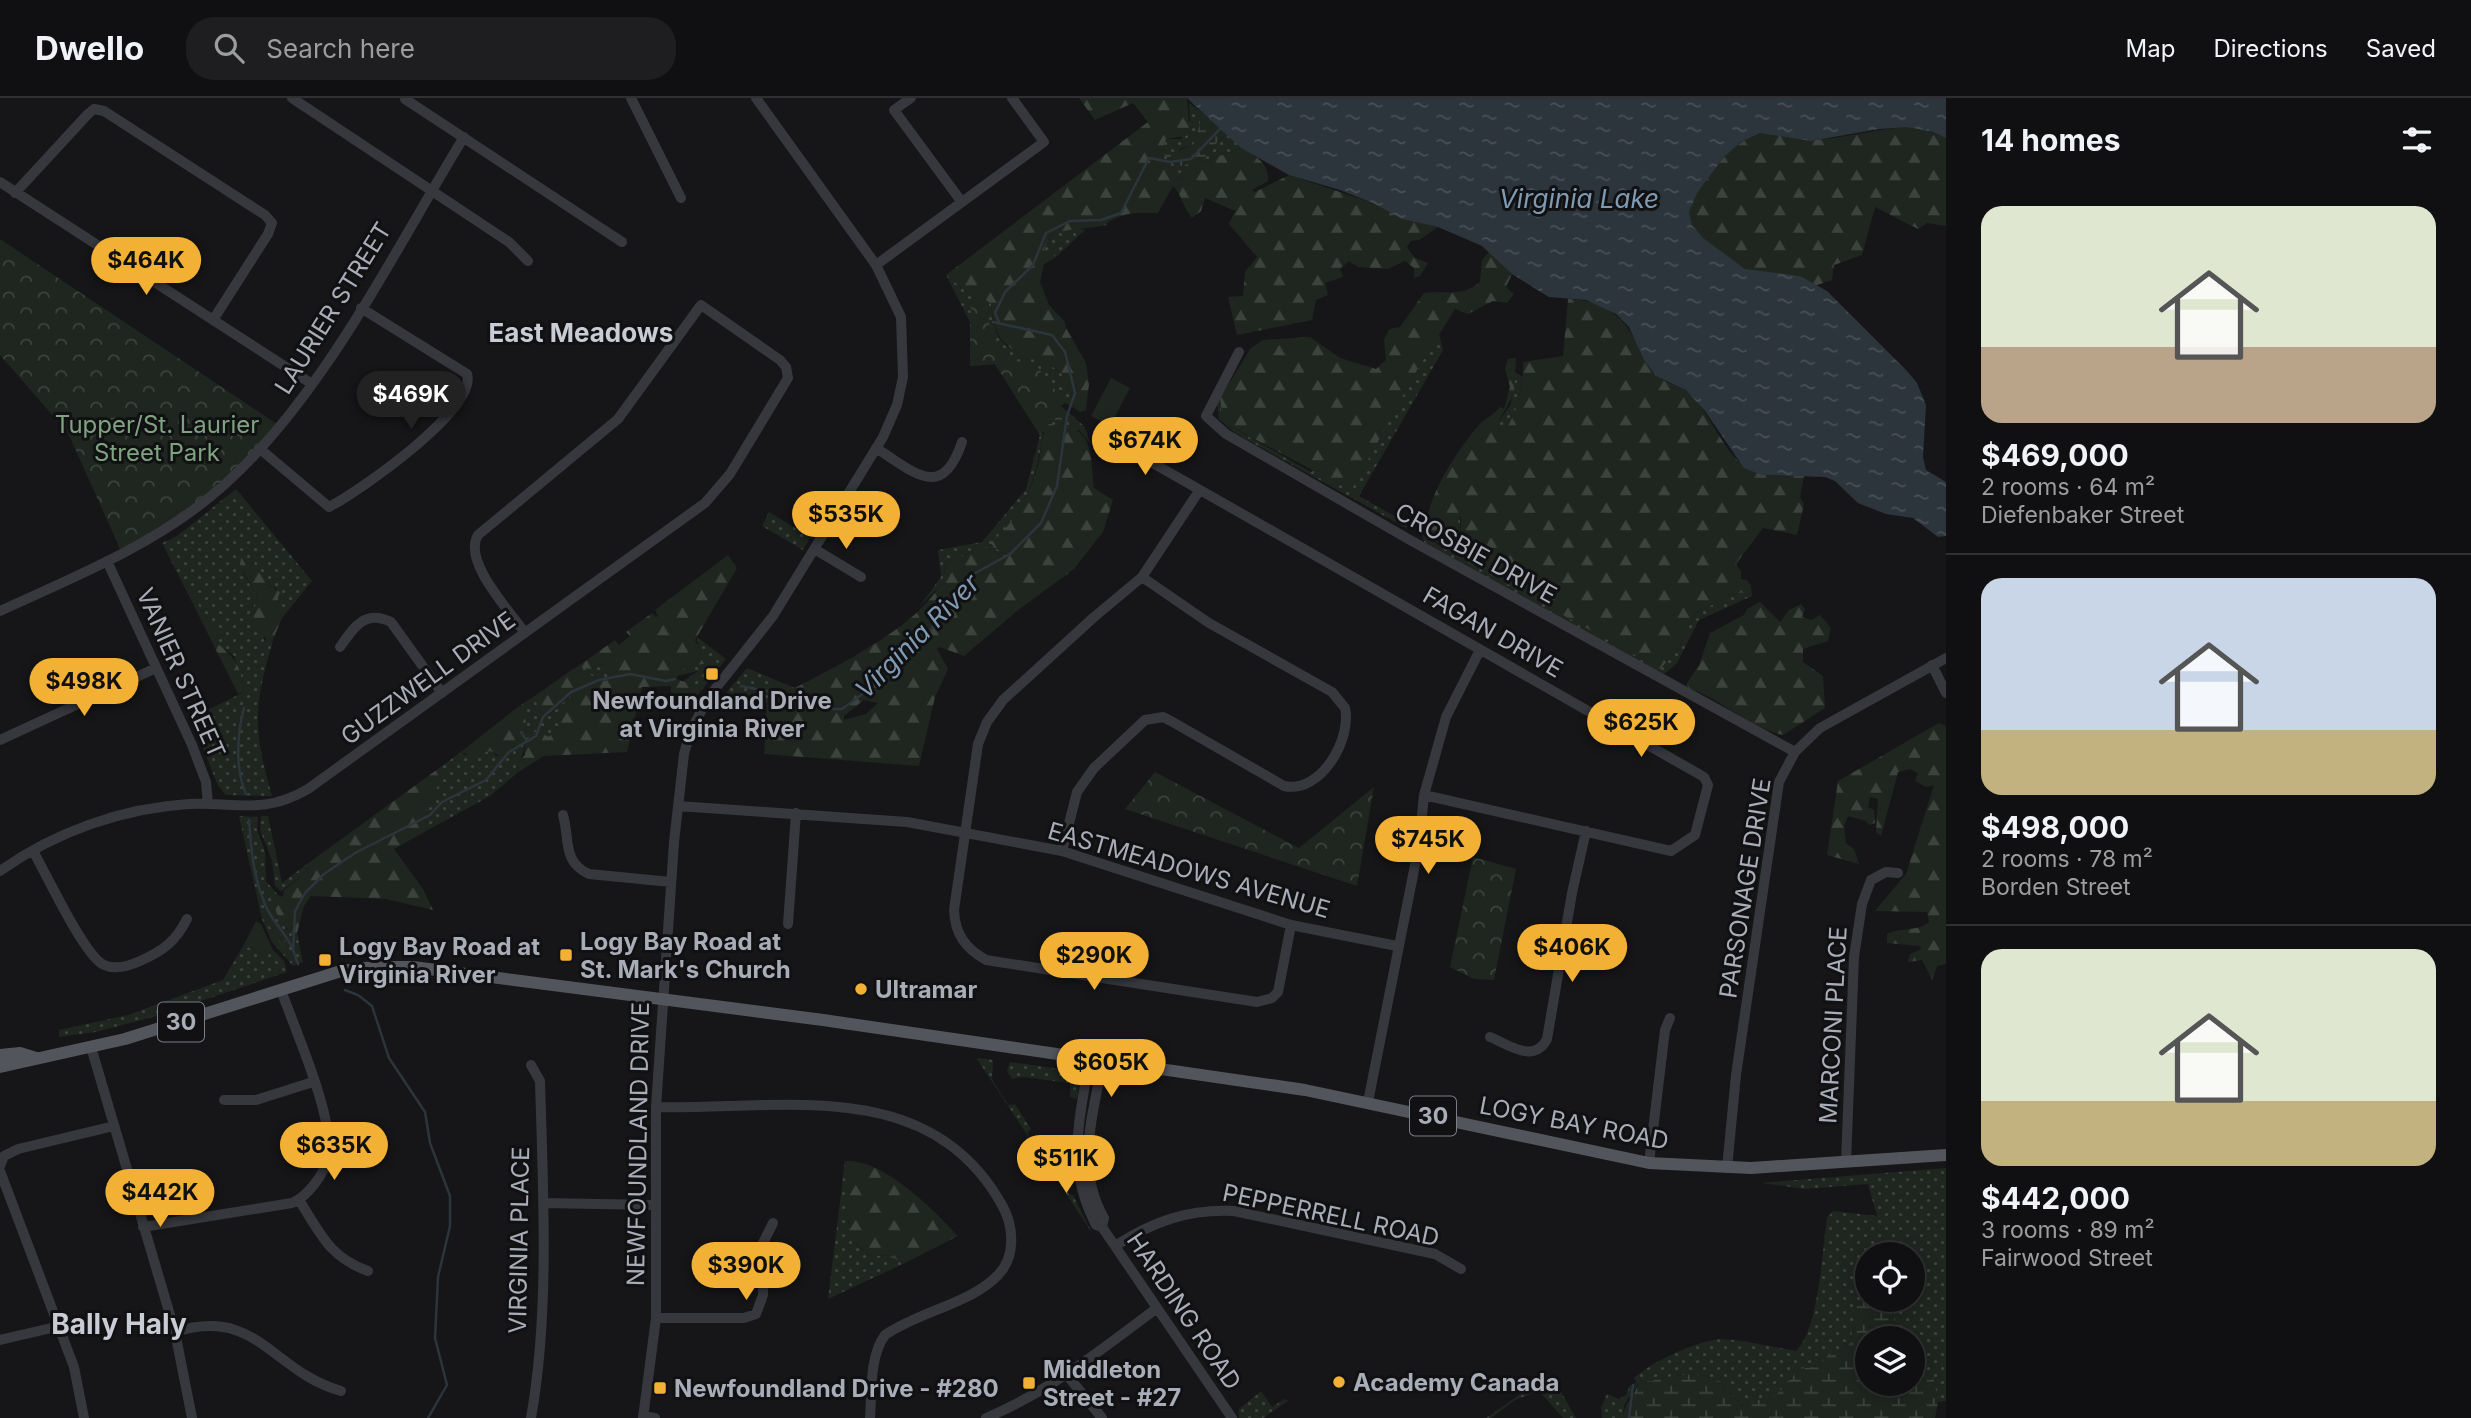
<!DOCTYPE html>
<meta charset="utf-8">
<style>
body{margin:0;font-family:Inter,sans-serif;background:#1e1e20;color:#f1f3f6;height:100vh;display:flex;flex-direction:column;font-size:26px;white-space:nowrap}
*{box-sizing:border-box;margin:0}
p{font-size:23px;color:#9c9d9f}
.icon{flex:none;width:38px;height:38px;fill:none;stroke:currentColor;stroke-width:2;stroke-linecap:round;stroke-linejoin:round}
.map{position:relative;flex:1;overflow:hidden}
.side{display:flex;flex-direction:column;background:#101012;width:525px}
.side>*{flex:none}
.buttons{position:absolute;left:1855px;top:1144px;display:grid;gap:14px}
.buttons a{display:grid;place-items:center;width:70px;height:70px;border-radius:50%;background:#101012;box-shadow:0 4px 18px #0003,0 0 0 2px #303032;font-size:35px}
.price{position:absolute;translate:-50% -60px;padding:0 16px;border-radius:24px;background:#f2b134;color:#111;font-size:23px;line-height:46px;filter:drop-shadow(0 2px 4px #0008)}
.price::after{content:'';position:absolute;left:50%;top:42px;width:21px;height:16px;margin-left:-10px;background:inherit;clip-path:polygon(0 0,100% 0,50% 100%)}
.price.active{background:#222;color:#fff}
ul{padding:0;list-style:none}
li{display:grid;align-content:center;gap:14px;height:371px;padding:0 35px}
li+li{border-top:2px solid #303032}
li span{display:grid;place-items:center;height:217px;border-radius:21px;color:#555}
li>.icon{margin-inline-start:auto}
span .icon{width:126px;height:126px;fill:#fffc;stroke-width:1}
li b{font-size:30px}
h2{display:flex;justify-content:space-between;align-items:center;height:84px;padding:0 35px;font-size:30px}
header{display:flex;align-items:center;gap:42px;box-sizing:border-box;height:98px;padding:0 35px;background:#101012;border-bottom:2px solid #303032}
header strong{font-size:33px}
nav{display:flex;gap:38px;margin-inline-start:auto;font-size:24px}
.search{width:490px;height:63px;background:#1e1e20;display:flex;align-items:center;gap:18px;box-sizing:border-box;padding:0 24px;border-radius:28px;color:#9c9d9f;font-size:26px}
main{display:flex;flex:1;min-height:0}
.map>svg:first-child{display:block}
</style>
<header>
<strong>Dwello</strong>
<div class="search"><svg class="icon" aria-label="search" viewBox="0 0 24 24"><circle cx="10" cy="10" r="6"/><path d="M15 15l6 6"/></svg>Search here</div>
<nav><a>Map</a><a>Directions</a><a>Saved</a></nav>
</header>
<main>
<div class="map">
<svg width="1946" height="1320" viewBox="0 0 1946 1320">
<defs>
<pattern id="grass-dots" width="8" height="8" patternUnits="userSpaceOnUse" patternTransform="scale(1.75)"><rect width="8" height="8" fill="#1e261f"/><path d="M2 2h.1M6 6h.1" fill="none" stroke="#3c433d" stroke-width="1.8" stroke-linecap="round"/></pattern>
<pattern id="forest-firs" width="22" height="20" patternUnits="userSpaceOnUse" patternTransform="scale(1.75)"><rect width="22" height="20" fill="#1e261f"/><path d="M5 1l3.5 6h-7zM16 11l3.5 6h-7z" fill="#3c433d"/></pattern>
<pattern id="wetland-marsh" width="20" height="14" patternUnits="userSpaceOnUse" patternTransform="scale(1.75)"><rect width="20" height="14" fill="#1e261f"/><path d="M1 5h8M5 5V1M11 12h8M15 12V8" fill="none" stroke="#3c433d"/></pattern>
<pattern id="park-crowns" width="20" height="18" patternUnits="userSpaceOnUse" patternTransform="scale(1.75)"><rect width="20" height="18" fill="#1e261f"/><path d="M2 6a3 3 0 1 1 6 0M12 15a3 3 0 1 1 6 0" fill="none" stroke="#3c433d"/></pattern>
<pattern id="water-ripples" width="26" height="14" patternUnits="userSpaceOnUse" patternTransform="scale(1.75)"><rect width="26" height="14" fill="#2c353c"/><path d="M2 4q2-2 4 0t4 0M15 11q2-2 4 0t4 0" fill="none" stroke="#485056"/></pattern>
</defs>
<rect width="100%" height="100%" fill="#161618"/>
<path fill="url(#grass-dots)" d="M1189,5L1203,15L1194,47L1182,50L1168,62L1212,49L1228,36L1241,50L1190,69L1182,81L1162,71L1156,56L1163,52L1166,41H1181L1190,23Z
M1071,129L1085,132L1055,160L1053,154L1044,152L1051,136Z
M946,177L977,202H986L991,206C996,264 1019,247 1056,271C1068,278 1071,297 1074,310L1065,305L1061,308L1085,329L1090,345L1079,332L1043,334C1038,375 1025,418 992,444L1010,456L1003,459L986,449L946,464L943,485L919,509L941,479L938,452L982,444L1026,391L1040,337L995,266L970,268V224Z
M1439,236L1443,252L1359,398L1410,427L1406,430L1235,335L1219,321L1217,305L1220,300L1223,324L1311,374L1417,272Z
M1515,274L1523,279C1519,296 1516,330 1500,336L1498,325L1511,306Z
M236,391L312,483L282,520L275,507L277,491L266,486L253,464L243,475L257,498L254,517L257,534L263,535L265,545L274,539C254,609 252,627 272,698H268L226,697L218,688L191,620L242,595L244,591L234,558L216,544L209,525L190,494L186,492L162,445L177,438Z
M769,414L810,439L803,452L762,428Z
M1460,417V448L1465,462L1660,570L1679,550L1695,515L1739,494L1752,498L1699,522L1677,565L1662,578L1424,444L1422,434L1426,424C1427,440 1434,445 1448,452L1451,451L1453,431Z
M697,539L726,561L697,598L690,596L696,588L682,584L698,573L676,578L684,570L701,566Z
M607,565L613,575L606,583L573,571L577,569L592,571Z
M747,570L773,581L782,606L720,602Z
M536,597C536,607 540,613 549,617L570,598L574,606L561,615L560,628L549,640L535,636L524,644C526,657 516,663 517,675L490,698L428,732C417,706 443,693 442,668L461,654L465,657L490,653L497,658L512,654L526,625L518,609Z
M239,718L258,719L257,731L265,754L266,783L278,797L274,808L286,831L297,835L303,864L293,868L272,844L262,821Z
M261,718H268L282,785L307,766L306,775L281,793L275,788L272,762L260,732Z
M252,849L261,855L273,852L284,863L287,874L153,919L96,934L59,939V932L128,917L223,882L242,850Z
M979,960L993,962L992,981L1008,1007L1015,1006L1031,1031L1027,1035L1069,1096L1073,1097L1092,1135L977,961Z
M1010,964L1067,972L1079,985L1077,1001L1070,999V985L1023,979L1012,981L1007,973Z
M845,1063H849L848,1125L856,1146L870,1158L890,1157L903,1166L828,1201Z
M1946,1070V1303L1938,1304L1933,1279L1913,1269V1241H1896L1892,1202H1913V1157H1867V1197L1855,1206L1851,1243L1845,1252L1829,1256L1819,1268L1800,1271L1776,1298L1743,1307C1734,1300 1727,1290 1719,1284C1698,1268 1660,1282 1638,1286L1624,1307L1623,1320H1602L1601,1310L1607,1296L1619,1301L1627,1296L1629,1288L1637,1285L1634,1280C1652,1264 1689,1247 1713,1242C1729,1238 1777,1250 1796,1253C1819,1231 1822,1153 1827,1120L1833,1113L1877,1118L1868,1086L1805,1091L1761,1085Z
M1547,1277L1552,1278L1576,1320H1563L1539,1293L1515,1302L1491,1320H1486L1526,1292L1531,1285Z
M1261,1293L1272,1309L1285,1301L1288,1303L1263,1320H1239V1311Z"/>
<path fill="url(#forest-firs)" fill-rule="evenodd" d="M1079,0H1187L1190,37L1166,41L1163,52L1156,56L1162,70L1181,81L1190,69L1241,50C1255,58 1269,64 1268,83L1252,92L1255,94L1289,77L1373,105L1402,121L1438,129L1419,142L1411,143L1407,149L1415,160L1428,165L1420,178L1414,180V170L1405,163L1388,171L1358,169L1349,163L1340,171L1343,179L1325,185L1328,197L1316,202L1312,222L1237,237L1228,199L1243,198L1245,174L1257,159L1229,126L1235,113L1205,100L1201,113L1192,120C1183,110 1183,98 1173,88L1158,115C1135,115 1125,113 1105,126L1107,127C1088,131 1070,130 1051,136L1044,151L1053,154L1055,160L1044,166L1040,184L1049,207L1065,224L1066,230L1086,265L1089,286L1086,312L1080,314L1074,310C1071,297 1069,285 1060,274C1056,269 1047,267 1040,264C1006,251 995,244 991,206L986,202H977L946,177L1148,24L1133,5L1095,22Z
M1908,29L1933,34L1946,40V128L1927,125L1918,131L1875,109L1862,157L1834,167L1832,182L1814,188C1790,170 1767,181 1744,170C1730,163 1712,149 1701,138C1696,132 1689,124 1689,115C1689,92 1738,38 1761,35C1779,32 1796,43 1814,42C1845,40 1876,31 1908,29Z
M1489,154L1512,176L1506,189L1514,196L1507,205L1493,203L1468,216L1455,211L1417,272L1351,393L1223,324L1220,300L1251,250L1263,242L1310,239L1340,260L1376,271L1386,262L1384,242L1389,231L1400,229L1424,195C1447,192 1461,200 1480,184L1482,162Z
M1568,201C1599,202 1622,215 1636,244C1641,255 1646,268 1655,276C1663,285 1679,286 1688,294C1714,317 1725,367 1761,376C1774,379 1791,378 1804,378L1800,399L1804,406L1797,437L1763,430L1736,466L1741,474V481L1747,482L1751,488L1752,498L1739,494L1695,515L1679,550L1660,571L1464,462L1460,449L1461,418L1453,431L1451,451L1448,453L1426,436C1424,402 1457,352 1479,327C1485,320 1494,317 1500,309L1504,311L1510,289L1505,271L1508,261L1516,260L1514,295L1498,325L1500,336C1515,330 1525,280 1523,264L1563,258Z
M1049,326C1095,327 1090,354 1094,390L1113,402L1103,434L1074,471L1017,513L964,558L940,549L937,551L948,571L935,599L919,668L764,656L767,605L781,606L782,604L773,581L795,590C836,568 947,516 946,464L986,449L1003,459L1009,457L994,450L991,444C1016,425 1032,392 1039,363C1042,349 1040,337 1049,326ZM864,602L878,605L866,616L844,622V618Z
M728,457L737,470L695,542L707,565L684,570L676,581L696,588L693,595L671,596V588L642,589L627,654L544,658L517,675L519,662L525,657L524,644L536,633L549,639L560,627V609L564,605L574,606L570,598L547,618L537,612L536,597L573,571L606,583L613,575L606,565L592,571L577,569L615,542L619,547L630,538L626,534L652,515L656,519L658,518L655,512Z
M247,459L261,474L266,486L280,494L275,507L282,520L274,539L264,546L266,540L252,530L257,498L240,468L241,460Z
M186,492L190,494L215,534L216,544C235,560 240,566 244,591L242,595L238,596Z
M1760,504L1780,524L1789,512L1801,506L1805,511L1802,519L1811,522L1820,517L1831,530L1828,543L1803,551V564L1823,578L1825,610L1783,637C1748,629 1722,601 1688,590L1687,585L1699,567L1710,535L1744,517L1747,511Z
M518,609C521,614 526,620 526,625C526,630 511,655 505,660L490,653L473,658L461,654Z
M1939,625L1946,628V866L1937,868L1932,882L1922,862L1908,864L1910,856L1921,851L1920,848L1887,845V836C1900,829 1918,834 1929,824L1927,814L1875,813L1906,776L1934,687L1926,689L1915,683L1918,675L1910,671L1898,674L1881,738L1876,734L1878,701L1870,699L1868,709L1874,712L1875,725L1869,727L1866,723L1848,718L1844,728L1846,745L1854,751L1859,766L1827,757L1838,683Z
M442,668C444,693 417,706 428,732L394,751L423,791L433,812L386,801L311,798L304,808L297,835C283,833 276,816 273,803L278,797L283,799L284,792L306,775L307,766Z
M268,809L283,837L287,856L265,821L263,815Z
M849,1063C886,1064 933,1111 958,1138L903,1166L890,1157L870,1158L851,1141L846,1106Z"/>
<path fill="url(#wetland-marsh)" d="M1203,15L1228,36L1212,49L1205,62L1176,69L1164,56L1174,55L1194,46Z
M1867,1197V1202H1892L1896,1241H1867V1286H1913V1269L1933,1279L1938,1304L1935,1320H1623C1624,1304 1634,1300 1638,1286C1660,1282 1698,1268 1719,1284C1727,1290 1734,1300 1742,1307L1776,1297L1800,1271L1819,1268L1829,1256L1845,1252L1851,1243L1855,1205Z"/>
<path fill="url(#park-crowns)" d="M0,141L280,328L229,383L122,455L68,335L0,257Z
M971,198L977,202H986C986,222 994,251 1014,262C1020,265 1029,264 1036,267L1065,305L1061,308L1064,313L1061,324L1049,319L1040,337L995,266L970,268Z
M1155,674L1299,750L1374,689L1357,788L1125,711Z
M1473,759L1516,771L1494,882L1474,881L1450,869Z"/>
<path fill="#1e261f" d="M1111,280L1130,290L1110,328L1091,318Z
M256,823L261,826L273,852L271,856L264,857L252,849L242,850Z"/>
<path fill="url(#water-ripples)" d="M1187,0H1946V40L1933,34L1908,29L1879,31L1811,43L1760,35L1741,44L1723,60L1697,95L1689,114L1692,127L1703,140L1745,171L1800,178L1827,193L1907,273L1917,285L1926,307L1923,359L1926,372L1946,384V438L1938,439L1913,420L1886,416L1858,405L1835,383L1825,379L1762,377L1744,370L1705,313L1686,292L1656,278L1644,262L1629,229L1616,216L1586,202L1549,199L1512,176L1482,148L1438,129L1402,121L1373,105L1340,92L1289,77L1241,50Z"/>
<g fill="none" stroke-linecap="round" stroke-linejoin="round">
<path stroke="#2c353c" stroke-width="2.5" d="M999,224L995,215L1005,194L1033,167L1046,135L1070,123L1101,122L1121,115L1149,60L1170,64L1191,61L1221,30
M741,588L792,598L830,611H842L868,592L885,566L905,554L931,532L940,513L970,478L1010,456L1041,425L1057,388L1067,318L1075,295L1065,254L1052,237L993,224
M244,610C237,636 235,671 246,696
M521,634L527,643
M249,722C251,753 254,784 268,813C275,825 285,836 292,849
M298,866L293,852L295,813L305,795L324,776L355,755L430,717L442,704L486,682L509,654L536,638L543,619L571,594L599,582L630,576L666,583L675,581
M345,892L358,897L372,908L389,960L425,1014L430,1045L450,1098V1128L438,1179L435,1240L447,1287L428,1320
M1629,1320L1633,1287"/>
<path stroke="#37383d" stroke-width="10" d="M292,0L509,144L528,163
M631,0L681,100
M911,0L894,12L961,103
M405,1L622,144
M0,84L312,286
M15,95L88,16L94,11L104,13L265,117L272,125L268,136L213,222
M876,167L1044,44L1012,0
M1239,254L1206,318L1226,336L1410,442L1795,654
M1107,339L1704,679L1708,687L1695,737L1671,753L1424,697
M259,350L329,409C358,394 478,311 467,276L361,210
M876,350C914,374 942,404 962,344
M1199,393L1142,479L1093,520L1003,602L987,624L978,646L954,812C955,836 965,850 986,862L1257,904L1272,900L1278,894L1291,827
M816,452L861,479
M107,463L192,647L206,684L208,706
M0,513C72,480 149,449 210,399C317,312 392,156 464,39
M340,549C354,529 365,511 391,524L442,595
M1932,567L1946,595
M0,642L156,570
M678,708L907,724L1062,753L1291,827L1397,848
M563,717C570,741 562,764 589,776L671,784
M33,753C46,775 84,858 104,867C115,872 129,868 140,863C163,853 176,843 187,821
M1062,753L1077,694L1094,670L1145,622L1163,619L1171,623L1284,688C1321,696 1352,641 1345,610L1332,594L1209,525L1142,479
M0,773C55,734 122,710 189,706C236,704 264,717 308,691L705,405L730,376L788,280L786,269L780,262L701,207L618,321L478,437C462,463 509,512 525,535
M788,826L796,715
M1490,939C1509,947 1534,966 1547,941L1572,795L1586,733
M91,949L175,1234L192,1320
M1089,961C1080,1024 1065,1067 1096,1127L1102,1129L1232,1320
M224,1002H256L313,984
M1368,1004L1419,747L1424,697L1446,619L1480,552
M656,1009C781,1012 929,976 1002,1107C1014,1128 1016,1159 998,1177C972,1205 918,1214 885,1237C869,1259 872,1294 870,1320
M1846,1064L1854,859L1862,806L1871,782L1886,774L1898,775
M1649,1065L1665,932L1670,920
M0,1068L4,1058L18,1051L114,1028
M1727,1070L1736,977L1779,684L1795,654L1820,630L1946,560
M0,1073L74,1269L84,1320
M299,1102C321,1136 329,1159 368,1173
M543,1105L654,1107
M143,1129L292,1105C308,1098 324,1077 328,1059C335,1020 295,932 281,892
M1102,1129L1104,1120C1075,1070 1093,1016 1103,963
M1115,1148C1154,1123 1188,1111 1234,1113L1435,1156L1461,1171
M656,1220H744L756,1216L763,1197V1145L773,1125
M175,1234C257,1208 271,1273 341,1293
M0,1242L60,1228
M1067,1277L1102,1320
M643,1318L655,1320
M531,1320C550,1213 543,1091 540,983L531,967
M643,1320L656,1220V1009L674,744L684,656L690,634L708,600L773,518L883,339L897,307L903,279L901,219L876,167L756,0
M986,1320C1050,1293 1102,1251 1157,1210"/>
<path stroke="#53555c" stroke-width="12" d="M0,957L20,955L36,960
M0,969L125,941L341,873L374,869H413L823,922L1305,992L1649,1065L1751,1070L1946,1057"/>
</g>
<g fill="#f2b134" stroke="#111113" stroke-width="2.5">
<rect x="705" y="569" width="14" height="14" rx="3.5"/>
<rect x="559" y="850" width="14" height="14" rx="3.5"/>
<rect x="318" y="855" width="14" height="14" rx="3.5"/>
<circle cx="861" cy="891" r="7"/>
<circle cx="1339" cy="1284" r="7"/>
<rect x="1022" y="1278" width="14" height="14" rx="3.5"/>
<rect x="653" y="1283" width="14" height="14" rx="3.5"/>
</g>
<g text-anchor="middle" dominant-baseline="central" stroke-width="6" stroke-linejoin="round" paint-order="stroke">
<g fill="#111113" stroke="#7b7e86" stroke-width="2">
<rect x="158" y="904.5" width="46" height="39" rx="5"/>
<rect x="1410" y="998.5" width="46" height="39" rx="5"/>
</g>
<g font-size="23" font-weight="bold" fill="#a8adb8">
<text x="181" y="924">30</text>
<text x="1433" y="1018">30</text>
</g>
<g font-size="24" fill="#a8adb8" stroke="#111113">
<text transform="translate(333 210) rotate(-58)">LAURIER STREET</text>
<text transform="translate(1476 455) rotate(29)">CROSBIE DRIVE</text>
<text transform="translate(1493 534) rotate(30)">FAGAN DRIVE</text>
<text transform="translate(181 575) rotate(66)">VANIER STREET</text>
<text transform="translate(428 580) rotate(-36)">GUZZWELL DRIVE</text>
<text transform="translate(1189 772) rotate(16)">EASTMEADOWS AVENUE</text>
<text transform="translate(1745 790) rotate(-81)">PARSONAGE DRIVE</text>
<text transform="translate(1833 927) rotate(-87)">MARCONI PLACE</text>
<text transform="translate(1574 1025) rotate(11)">LOGY BAY ROAD</text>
<text transform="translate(638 1046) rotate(-89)">NEWFOUNDLAND DRIVE</text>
<text transform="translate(1331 1117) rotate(12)">PEPPERRELL ROAD</text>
<text transform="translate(519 1142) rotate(-89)">VIRGINIA PLACE</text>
<text transform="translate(1184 1213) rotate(56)">HARDING ROAD</text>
</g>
<g font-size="24" fill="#7fa381" stroke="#111113">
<text x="157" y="326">Tupper/St. Laurier<tspan x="157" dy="28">Street Park</tspan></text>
</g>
<g font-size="24" font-weight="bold" fill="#a8adb8" stroke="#111113" text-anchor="start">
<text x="712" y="602" text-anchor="middle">Newfoundland Drive<tspan x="712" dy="28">at Virginia River</tspan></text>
<text x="580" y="843">Logy Bay Road at<tspan x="580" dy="28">St. Mark's Church</tspan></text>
<text x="339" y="848">Logy Bay Road at<tspan x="339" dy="28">Virginia River</tspan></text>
<text x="875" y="891">Ultramar</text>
<text x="1043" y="1271">Middleton<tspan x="1043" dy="28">Street - #27</tspan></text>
<text x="1353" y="1284">Academy Canada</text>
<text x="674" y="1290">Newfoundland Drive - #280</text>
</g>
<g font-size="26" font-style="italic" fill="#7f9bb3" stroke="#111113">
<text x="1579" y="100">Virginia Lake</text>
<text transform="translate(917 538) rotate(-45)">Virginia River</text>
</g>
<g font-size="26" font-weight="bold" fill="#c9ccd4" stroke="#111113">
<text x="581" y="234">East Meadows</text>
</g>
<g font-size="28" font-weight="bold" fill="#c9ccd4" stroke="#111113">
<text x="119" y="1226">Bally Haly</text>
</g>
</g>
</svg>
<div class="buttons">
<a><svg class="icon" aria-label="locate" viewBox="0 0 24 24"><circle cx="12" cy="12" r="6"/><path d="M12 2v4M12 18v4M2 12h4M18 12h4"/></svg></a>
<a><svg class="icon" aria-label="layers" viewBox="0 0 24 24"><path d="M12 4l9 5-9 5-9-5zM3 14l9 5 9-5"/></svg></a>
</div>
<b class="price" style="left:146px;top:199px">$464K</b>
<b class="price active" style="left:411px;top:333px">$469K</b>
<b class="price" style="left:1145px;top:379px">$674K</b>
<b class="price" style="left:846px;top:453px">$535K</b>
<b class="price" style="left:84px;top:620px">$498K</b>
<b class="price" style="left:1641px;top:661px">$625K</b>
<b class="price" style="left:1428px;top:778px">$745K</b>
<b class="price" style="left:1572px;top:886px">$406K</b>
<b class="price" style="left:1094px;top:894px">$290K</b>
<b class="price" style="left:1111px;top:1001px">$605K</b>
<b class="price" style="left:334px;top:1084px">$635K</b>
<b class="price" style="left:1066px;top:1097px">$511K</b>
<b class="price" style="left:160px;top:1131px">$442K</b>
<b class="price" style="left:746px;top:1204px">$390K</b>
</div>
<section class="side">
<h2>14 homes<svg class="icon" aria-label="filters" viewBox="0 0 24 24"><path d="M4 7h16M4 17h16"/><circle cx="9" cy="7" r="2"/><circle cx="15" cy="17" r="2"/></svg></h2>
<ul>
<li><span style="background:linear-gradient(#dfe7d0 65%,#b9a48a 0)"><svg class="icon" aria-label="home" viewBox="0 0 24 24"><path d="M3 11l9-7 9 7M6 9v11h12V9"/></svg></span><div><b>$469,000</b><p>2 rooms · 64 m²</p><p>Diefenbaker Street</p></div></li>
<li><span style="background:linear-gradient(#c9d6e8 70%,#c2b280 0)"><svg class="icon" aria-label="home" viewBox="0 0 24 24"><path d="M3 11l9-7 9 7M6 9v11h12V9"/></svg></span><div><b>$498,000</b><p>2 rooms · 78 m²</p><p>Borden Street</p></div></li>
<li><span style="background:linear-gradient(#dfe7d0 70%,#c2b280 0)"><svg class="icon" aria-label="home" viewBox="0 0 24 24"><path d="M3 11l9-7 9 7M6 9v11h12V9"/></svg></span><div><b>$442,000</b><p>3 rooms · 89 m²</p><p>Fairwood Street</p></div></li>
</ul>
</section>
</main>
